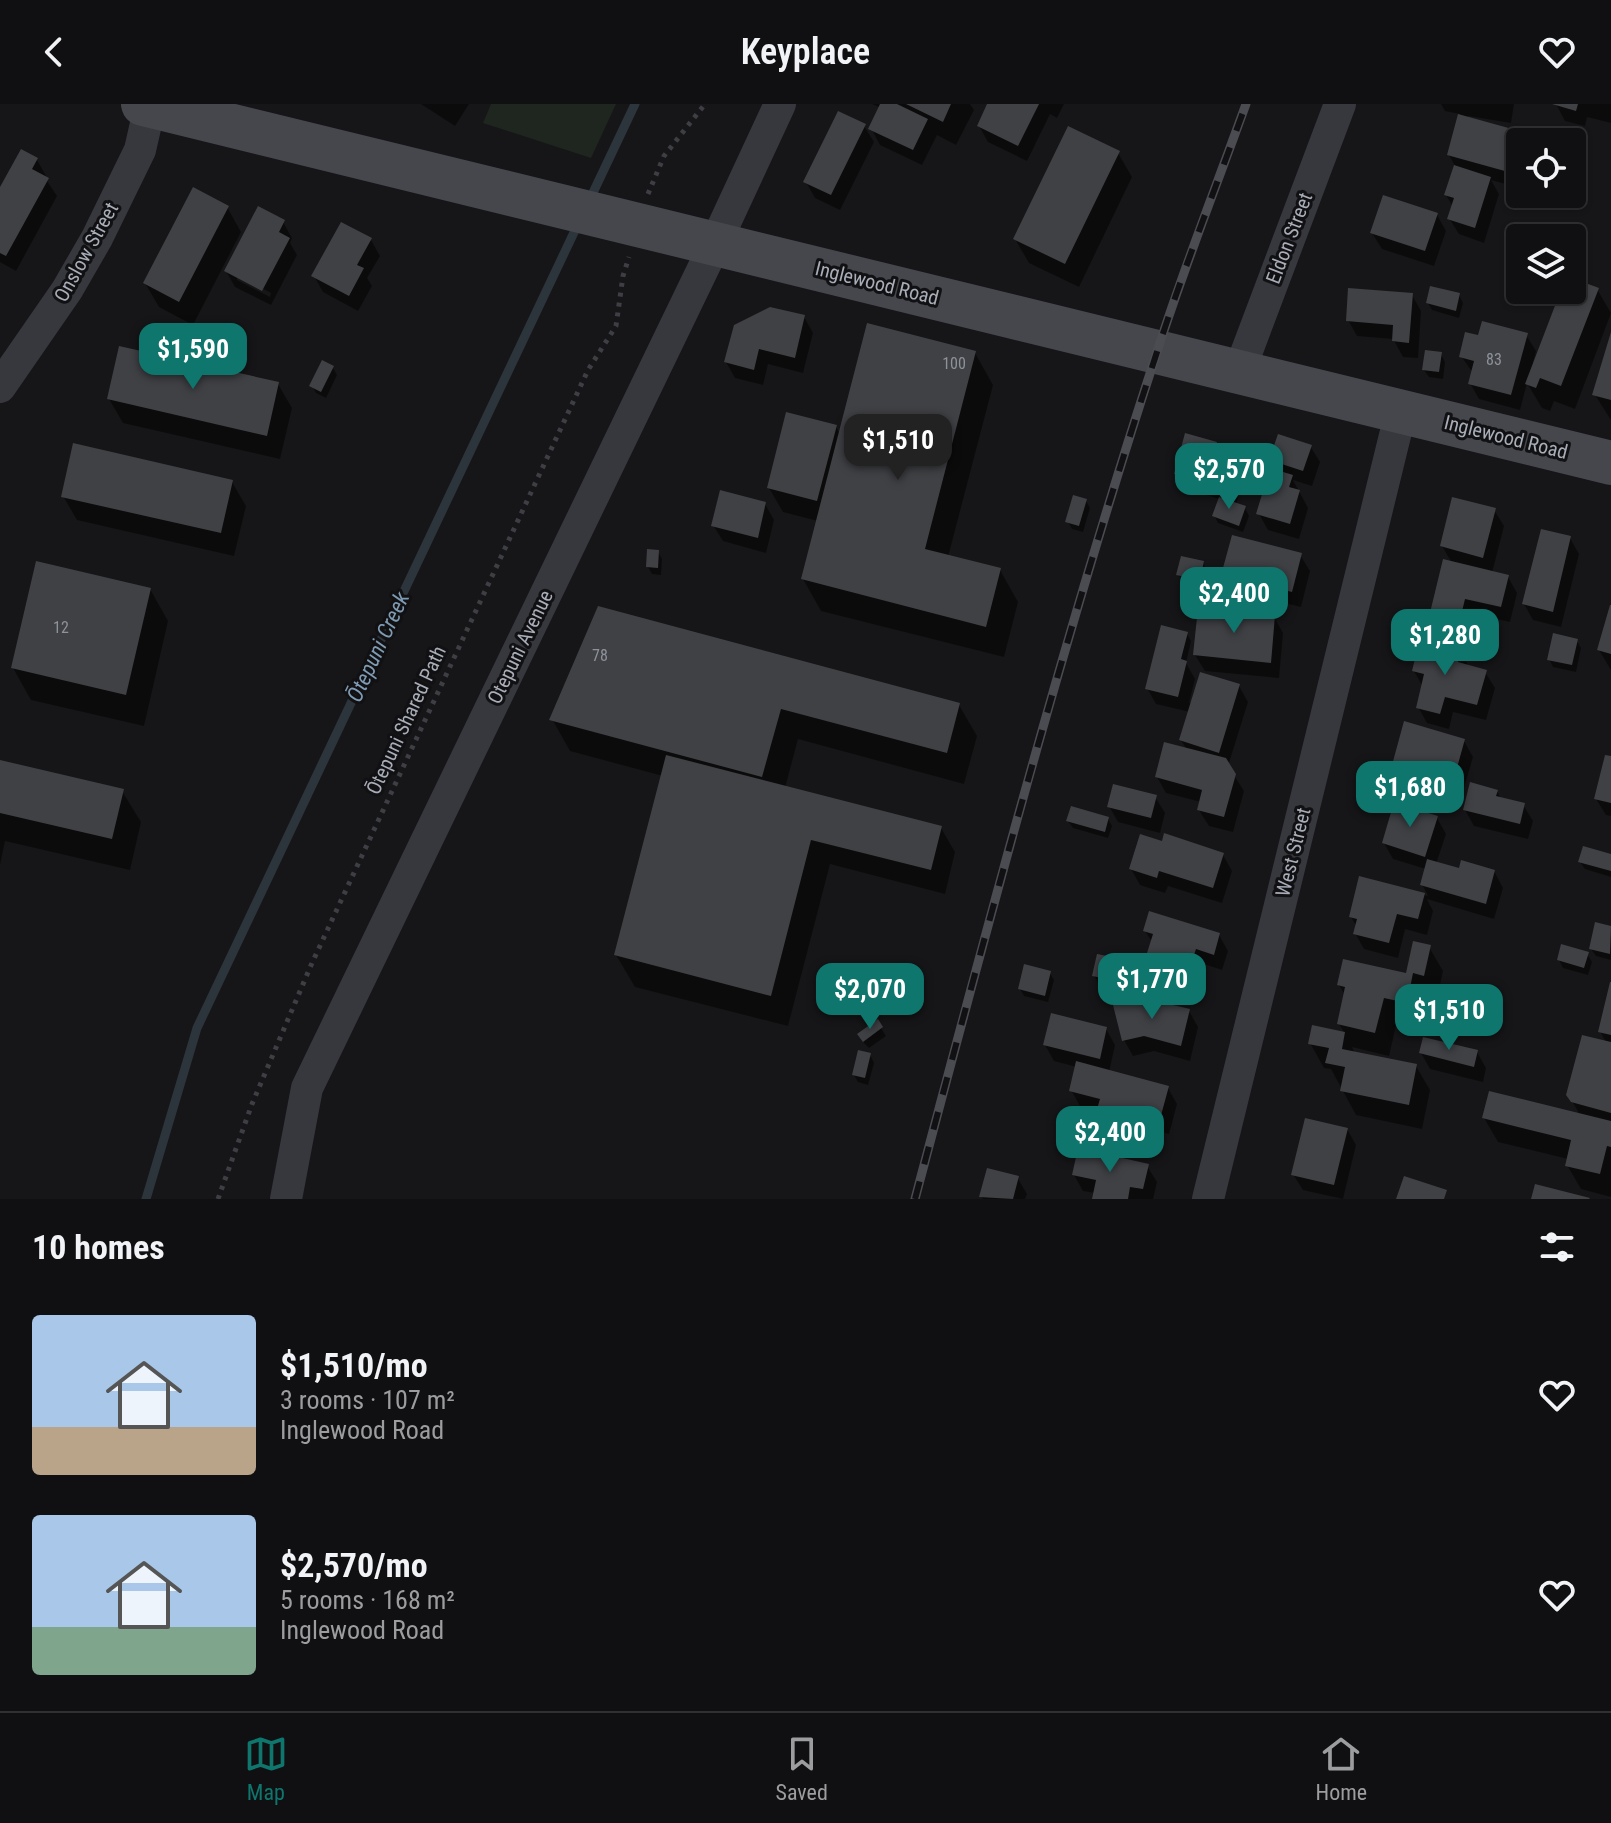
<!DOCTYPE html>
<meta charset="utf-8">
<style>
body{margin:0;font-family:"Roboto Condensed",sans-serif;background:#1e1e20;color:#f1f3f6;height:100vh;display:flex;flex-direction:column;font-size:30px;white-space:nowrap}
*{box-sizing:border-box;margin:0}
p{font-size:26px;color:#9c9d9f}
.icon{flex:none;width:44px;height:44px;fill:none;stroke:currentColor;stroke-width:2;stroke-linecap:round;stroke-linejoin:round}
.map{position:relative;height:1095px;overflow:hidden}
.panel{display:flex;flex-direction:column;background:#101012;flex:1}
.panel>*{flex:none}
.tools{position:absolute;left:1506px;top:24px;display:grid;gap:16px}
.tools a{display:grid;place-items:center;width:80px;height:80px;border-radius:8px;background:#101012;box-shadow:0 2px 6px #0004,0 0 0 2px #303032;font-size:40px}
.price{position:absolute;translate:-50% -68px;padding:0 18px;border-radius:16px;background:#0f766e;color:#fff;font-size:26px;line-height:52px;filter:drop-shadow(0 2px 4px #0008)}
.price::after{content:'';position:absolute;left:50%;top:48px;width:24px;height:18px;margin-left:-12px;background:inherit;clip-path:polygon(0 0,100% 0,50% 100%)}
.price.on{background:#222;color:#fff}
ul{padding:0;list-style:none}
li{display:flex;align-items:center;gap:24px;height:200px;padding:0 32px}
li span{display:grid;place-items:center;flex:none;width:224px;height:160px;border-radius:8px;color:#555}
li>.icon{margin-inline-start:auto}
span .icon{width:96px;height:96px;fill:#fffc;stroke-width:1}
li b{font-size:34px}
h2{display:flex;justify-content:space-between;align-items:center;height:96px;padding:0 32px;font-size:34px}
header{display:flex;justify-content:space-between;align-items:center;height:104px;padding:0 32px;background:#101012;font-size:36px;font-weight:600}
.menu{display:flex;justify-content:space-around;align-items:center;height:112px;border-top:2px solid #303032;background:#101012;font-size:22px;color:#9c9d9f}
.menu a{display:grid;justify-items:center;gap:4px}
.menu .on{color:#0f766e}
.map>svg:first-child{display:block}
</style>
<header><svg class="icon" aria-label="back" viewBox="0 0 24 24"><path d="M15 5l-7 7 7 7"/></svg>Keyplace<svg class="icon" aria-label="heart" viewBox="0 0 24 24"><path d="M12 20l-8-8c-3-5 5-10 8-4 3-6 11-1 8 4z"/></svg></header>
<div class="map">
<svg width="1611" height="1095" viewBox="0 0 1611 1095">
<rect width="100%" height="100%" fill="#161618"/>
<path fill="#1e261f" d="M491,0H616L591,54L483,19Z"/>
<path fill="#0007" fill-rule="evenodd" d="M421,0H469L455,22Z
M872,0H970L974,6L956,41L937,31L922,61L880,41L871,24L881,4Z
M990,0H1064L1057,14L1050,10L1027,57L988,38L979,22Z
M1441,0H1514L1511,19L1468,12L1467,14L1522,30L1527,38H1520V84L1491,76L1499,90L1484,139L1459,130L1449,114L1453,103L1446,91L1455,62L1449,51L1460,10L1445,7Z
M1556,0H1611V19L1587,13L1585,22L1565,17Z
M864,22L874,38L840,106L815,94L806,78Z
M1118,49L1132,73L1079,183L1029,159L1015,135Z
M37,56L46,72L45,74L57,92L16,167L0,158V87Z
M227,103L241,128L193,221L159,203L145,179Z
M1437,111L1446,127L1434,162L1382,145L1372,129Z
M283,118L292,134L290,139L297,151L271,201L235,183L226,167ZM237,171L271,189L270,193L237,176Z
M371,136L380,152L367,174L372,182L358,207L323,188L314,172Z
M1572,176L1597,185L1611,209L1575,305L1554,297L1550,307L1542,304L1527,279L1520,306L1479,295L1470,279L1473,269L1461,252L1479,233L1526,231L1536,247L1533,259H1535L1563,186H1572Z
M1412,191L1421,207L1418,254L1403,253L1393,235L1357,232L1348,216Z
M1459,191L1463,199L1459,214L1432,206L1428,199Z
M804,213L813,229L803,269L768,260L763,281L735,274L726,258Z
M1611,233V316L1595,291Z
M975,249L993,281L948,453L1000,466L1018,498L1004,553L821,507L803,475L818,417L783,408L769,384L836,322L840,331Z
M1441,250L1445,258L1443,275L1429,273L1424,266Z
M333,264L337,271L326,294L316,289L312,282Z
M278,280L292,304L280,355L123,319L109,295Z
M1216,339L1221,349L1235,352L1245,368L1236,401L1245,404L1249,412L1243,428L1218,419L1214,411L1220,395L1185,385L1176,369Z
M1310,342L1320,358L1312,382L1293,376L1308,404L1299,435L1268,426L1259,410L1279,369L1271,355Z
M232,378L246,402L234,452L77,416L63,392Z
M1086,397L1090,404L1083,428L1072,425L1068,418Z
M765,400L774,416L766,449L723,437L713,421Z
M1494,406L1504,422L1492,469L1508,473L1517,489L1510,518L1474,510L1467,540L1439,533L1430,517L1452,459L1442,442Z
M1570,434L1579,450L1561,523L1533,516L1524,500Z
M658,448L662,455L661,471L652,470L648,463Z
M1300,451L1310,467L1301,503L1269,495L1264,512L1274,513L1283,529L1279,574L1205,567L1195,551L1259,512V509L1246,506L1237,490L1239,481L1235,480L1225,464Z
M1203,459L1207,466L1203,483L1183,478L1178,470Z
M150,485L168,517L144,622L31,596L13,564Z
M599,504L959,601L977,632L964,680L798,635L785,684L941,724L955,748L945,790L830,760L788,922L635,883L616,851L663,672L570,647L552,615Z
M1611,505V566L1599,546Z
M1187,530L1191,537L1186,559L1195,575L1189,599L1239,582L1248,598L1228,662L1244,687L1233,728L1209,722L1199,706L1201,698L1166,689L1157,673L1187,646L1181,636L1190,608L1156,600L1147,584Z
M1576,536L1581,544L1576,568L1553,563L1549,555Z
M1460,546L1469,563L1485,568L1495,584L1486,616L1453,608L1449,625L1427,619L1418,603L1423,583L1414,567Z
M1464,637L1473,653L1458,704L1400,687L1391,671Z
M1611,654V712L1606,711L1596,695Z
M0,658L122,687L141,718L130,766L5,737L0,761Z
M1497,687L1501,695L1523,701L1533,717L1528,735L1474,722L1465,706Z
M1155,693L1165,709L1160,729L1118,718L1109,702Z
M1437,714L1446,730L1436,760L1460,767H1494L1503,784L1494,815L1427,795L1433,807L1427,831L1405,825L1398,854L1364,845L1355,829L1357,823L1351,813L1361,774L1428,792L1422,780L1426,765L1393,755L1384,739Z
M1108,715L1112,722L1108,734L1073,724L1068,717Z
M1163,739L1223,751L1232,767L1222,799L1168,782L1165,789L1140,781L1131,765Z
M1611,752V773L1585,765L1580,758Z
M1597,821L1611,824V856L1596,852L1591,845Z
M1145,827L1219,831L1228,847L1222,866L1204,860L1192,899L1151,887L1142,870L1152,838Z
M1429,843L1443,867L1437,895L1427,893L1420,922L1397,917L1389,952L1352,943L1355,950L1416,962L1430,986L1422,1025L1356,1011L1331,965L1324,964L1310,939L1314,924L1345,930L1339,920L1345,891L1339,881L1408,872Z
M1587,850L1592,858L1588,871L1563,864L1559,856Z
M1121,857L1125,865L1121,883L1098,879L1094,871Z
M1049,868L1054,876L1048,898L1024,892L1020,885Z
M1611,881V1093L1581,1085L1567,1061L1568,1055L1498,1038L1484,1014L1580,1011L1568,990L1607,940L1600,927Z
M1189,907L1198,923L1190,957L1154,947L1133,952L1124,936Z
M877,918L886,932L869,944L863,938Z
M1106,925L1115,941L1109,968L1168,984L1177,1000L1169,1030L1132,1020L1128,1034L1107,1028L1098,1012L1099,1007L1080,1002L1071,986L1077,963L1054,957L1045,941Z
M1477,948L1486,964L1483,978L1430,965L1421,949Z
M870,951L874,959L868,981L858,978L854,971Z
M1347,1025L1356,1041L1343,1095L1303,1086L1293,1070Z
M1147,1062L1157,1078L1153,1095H1094L1095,1089L1083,1087L1074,1071Z
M1017,1073L1027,1090L1025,1095H983L981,1092Z"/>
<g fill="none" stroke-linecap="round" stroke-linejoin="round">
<path stroke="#2c353c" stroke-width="9" d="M590,95L635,0
M146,1095L197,924L578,120"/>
</g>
<path fill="#404145" d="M880,0H897L928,15L913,46L868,25Z
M906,0H951L943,18Z
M987,0H1039L1018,42L977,22Z
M1552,0H1578L1576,7Z
M838,7L866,20L831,91L803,78Z
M1458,10L1523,28L1512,69L1447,51Z
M1068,22L1120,47L1065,160L1013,135Z
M21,45L38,54L32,65L49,74L6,152L0,149V83Z
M1454,61L1491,73L1475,124L1447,115L1454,94L1444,91Z
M193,83L229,102L179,198L143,179Z
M1383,91L1438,109L1425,147L1370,129Z
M258,102L285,116L279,128L290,134L262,187L224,167Z
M341,118L372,134L357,161L364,164L349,192L311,172Z
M1572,174L1599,184L1561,282L1540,274L1536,284L1525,280L1561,186H1572Z
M1430,182L1460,189L1456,207L1426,199Z
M1348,184L1413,189L1409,239L1392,237L1393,221L1346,217Z
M770,203L805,211L795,254L759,245L754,266L724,258L734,221Z
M1482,217L1528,229L1511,291L1468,280L1474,257L1459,253L1465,228L1478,231Z
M867,219L976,247L925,445L1001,464L986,523L801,475Z
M1611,228V296L1592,291Z
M119,242L279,278L267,332L107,295Z
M1425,246L1442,248L1439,268L1422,266Z
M322,256L334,262L321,288L309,282Z
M786,308L837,321L817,397L767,384Z
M1185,329L1217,338L1215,345L1237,351L1228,384L1174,370Z
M1278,330L1312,341L1303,367L1269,356Z
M73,339L233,376L221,429L61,393Z
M1270,364L1293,371L1289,383L1300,386L1290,420L1256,410Z
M720,386L766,398L758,434L711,422Z
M1073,391L1087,395L1079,422L1065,418Z
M1219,393L1246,402L1239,422L1212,412Z
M1452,393L1496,404L1483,454L1440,442Z
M1541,425L1571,432L1553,508L1522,500Z
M1232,431L1302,449L1292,488L1260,480L1256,496L1235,491L1240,469L1223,464Z
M647,445L659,446L658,464L646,463Z
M1181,452L1204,457L1200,476L1176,471Z
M1443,455L1509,471L1501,503L1465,495L1458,524L1428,517Z
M36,457L151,484L126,591L11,564Z
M1610,501H1611V550L1597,546Z
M598,502L960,599L947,649L781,605L762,673L549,616Z
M1198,504L1275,511L1271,559L1193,551Z
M1161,521L1188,528L1181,555L1187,557L1178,593L1145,585Z
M1553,529L1578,535L1572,561L1547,556Z
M1420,534L1461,545L1458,558L1487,566L1477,601L1445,593L1440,610L1416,604L1424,570L1412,567Z
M1200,568L1240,580L1219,649L1179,636Z
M1404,617L1465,635L1450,689L1389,672Z
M1164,638L1226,654L1236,670L1224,713L1197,706L1202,686L1155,673Z
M666,651L942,722L931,766L811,736L771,892L614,851Z
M1605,651L1611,652V699L1594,695Z
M0,656L124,685L112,735L0,709Z
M1470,678L1498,686L1496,692L1525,699L1520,720L1463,706Z
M1113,680L1157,691L1151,714L1107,703Z
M1394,698L1438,712L1425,753L1382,739Z
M1071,702L1109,713L1105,728L1066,717Z
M1164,729L1224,749L1213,784L1159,767L1157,774L1129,765L1140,730L1162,737Z
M1583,742L1611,750V767L1578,758Z
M1427,755L1459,764L1461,756L1495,766L1486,800L1420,781Z
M1359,772L1425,789L1418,815L1397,810L1389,839L1353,830L1357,815L1349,813Z
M1149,807L1220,829L1214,851L1196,845L1183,884L1140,871L1153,830L1143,827Z
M1595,818L1611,822L1610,850L1589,845Z
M1413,837L1431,841L1424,872L1413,869L1407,899L1384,894L1375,929L1337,920L1345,883L1337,881L1343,855L1406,869Z
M1561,840L1589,848L1584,864L1557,856Z
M1097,850L1122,855L1118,877L1092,872Z
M1024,860L1051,867L1045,892L1018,885Z
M1610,878H1611V931L1598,928Z
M1144,894L1190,905L1181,942L1144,932L1122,937L1113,901Z
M1051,909L1107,923L1100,955L1043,941Z
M878,915L883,923L863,938L857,930Z
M1312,921L1345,928L1342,945L1417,960L1409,1001L1340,987L1345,963L1325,959L1329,944L1308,940Z
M1582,931L1611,938V1009L1571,998L1566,991Z
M1423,933L1478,946L1474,963L1419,949Z
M858,946L871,949L865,974L852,971Z
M1076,957L1169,982L1160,1015L1123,1005L1120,1019L1095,1012L1100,995L1069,987Z
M1489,987L1611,1017V1043L1607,1042L1600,1070L1565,1062L1571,1036L1482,1014Z
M1305,1014L1348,1024L1334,1081L1291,1071Z
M1078,1044L1149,1060L1143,1085L1130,1083L1128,1095H1092L1096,1076L1072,1071Z
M987,1064L1019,1072L1013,1095L979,1093Z
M1404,1072L1447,1086L1444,1095H1396Z
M1535,1080L1590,1094L1589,1095H1531Z"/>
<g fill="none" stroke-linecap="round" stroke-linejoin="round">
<path stroke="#3d3f44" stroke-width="5" stroke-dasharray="4 6" stroke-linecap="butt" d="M648,90L664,52L705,0
M218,1095L252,1000L312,859L588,266L616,222L623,172L629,153"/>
<path stroke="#37383d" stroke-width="32" d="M1239,268L1340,0
M0,283L67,186L97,134L140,46L150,2
M286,1095L307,984L715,140L780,0
M1208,1095L1401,307"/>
<path stroke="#45474d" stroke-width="44" d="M143,0L1611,359"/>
<defs>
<path id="rail" d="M915,1095C990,812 1065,529 1156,251C1183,166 1216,83 1246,0"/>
</defs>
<use href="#rail" stroke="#4a4c52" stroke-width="9"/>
<use href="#rail" stroke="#111113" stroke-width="6" stroke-dasharray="18" stroke-linecap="butt"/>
</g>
<g text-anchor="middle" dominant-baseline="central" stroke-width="6" stroke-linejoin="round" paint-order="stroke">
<g font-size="16" fill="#8e929b">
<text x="1494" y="255">83</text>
<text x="954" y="259">100</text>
<text x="61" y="523">12</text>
<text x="600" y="551">78</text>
</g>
<g font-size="20" fill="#a8adb8" stroke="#111113">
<text transform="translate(1289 134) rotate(-69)">Eldon Street</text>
<text transform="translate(86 148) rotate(-61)">Onslow Street</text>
<text transform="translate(877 179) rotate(14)">Inglewood Road</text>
<text transform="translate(1506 333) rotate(14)">Inglewood Road</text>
<text transform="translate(520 543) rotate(-64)">Otepuni Avenue</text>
<text transform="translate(406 616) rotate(-65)">Ōtepuni Shared Path</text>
<text transform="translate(1293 748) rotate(-76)">West Street</text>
</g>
<g font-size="22" font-style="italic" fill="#7f9bb3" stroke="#111113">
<text transform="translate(378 543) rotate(-65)">Ōtepuni Creek</text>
</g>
</g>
</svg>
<div class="tools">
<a><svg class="icon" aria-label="locate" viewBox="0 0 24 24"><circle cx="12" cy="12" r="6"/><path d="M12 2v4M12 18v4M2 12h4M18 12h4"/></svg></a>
<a><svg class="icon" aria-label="layers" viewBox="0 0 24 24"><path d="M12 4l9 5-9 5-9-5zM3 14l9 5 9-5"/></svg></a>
</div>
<b class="price" style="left:193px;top:287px">$1,590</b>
<b class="price on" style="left:898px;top:378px">$1,510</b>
<b class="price" style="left:1229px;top:407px">$2,570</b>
<b class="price" style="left:1234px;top:531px">$2,400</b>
<b class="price" style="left:1445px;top:573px">$1,280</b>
<b class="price" style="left:1410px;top:725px">$1,680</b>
<b class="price" style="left:1152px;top:917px">$1,770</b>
<b class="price" style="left:870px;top:927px">$2,070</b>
<b class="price" style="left:1449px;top:948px">$1,510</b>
<b class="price" style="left:1110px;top:1070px">$2,400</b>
</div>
<section class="panel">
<h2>10 homes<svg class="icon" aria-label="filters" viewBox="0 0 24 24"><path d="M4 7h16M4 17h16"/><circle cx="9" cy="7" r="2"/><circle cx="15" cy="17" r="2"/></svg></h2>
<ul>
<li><span style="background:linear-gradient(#a9c7e8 70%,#b9a48a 0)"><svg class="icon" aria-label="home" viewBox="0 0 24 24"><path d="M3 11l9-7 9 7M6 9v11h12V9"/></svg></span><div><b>$1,510/mo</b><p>3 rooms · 107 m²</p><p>Inglewood Road</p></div><svg class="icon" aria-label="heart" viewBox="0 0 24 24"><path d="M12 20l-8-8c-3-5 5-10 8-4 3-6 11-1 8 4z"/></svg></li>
<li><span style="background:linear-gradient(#a9c7e8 70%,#7fa58c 0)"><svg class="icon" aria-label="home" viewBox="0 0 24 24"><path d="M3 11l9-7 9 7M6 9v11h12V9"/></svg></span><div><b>$2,570/mo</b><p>5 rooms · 168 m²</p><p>Inglewood Road</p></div><svg class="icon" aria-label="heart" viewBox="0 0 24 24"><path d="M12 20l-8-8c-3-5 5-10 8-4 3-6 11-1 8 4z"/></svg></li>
</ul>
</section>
<nav class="menu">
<a class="on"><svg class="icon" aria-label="map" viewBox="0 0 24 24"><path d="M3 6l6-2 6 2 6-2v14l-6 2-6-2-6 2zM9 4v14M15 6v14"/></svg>Map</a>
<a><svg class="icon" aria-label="saved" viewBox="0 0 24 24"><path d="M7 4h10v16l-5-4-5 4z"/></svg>Saved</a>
<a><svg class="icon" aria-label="home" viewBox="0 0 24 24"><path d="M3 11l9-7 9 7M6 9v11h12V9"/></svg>Home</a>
</nav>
